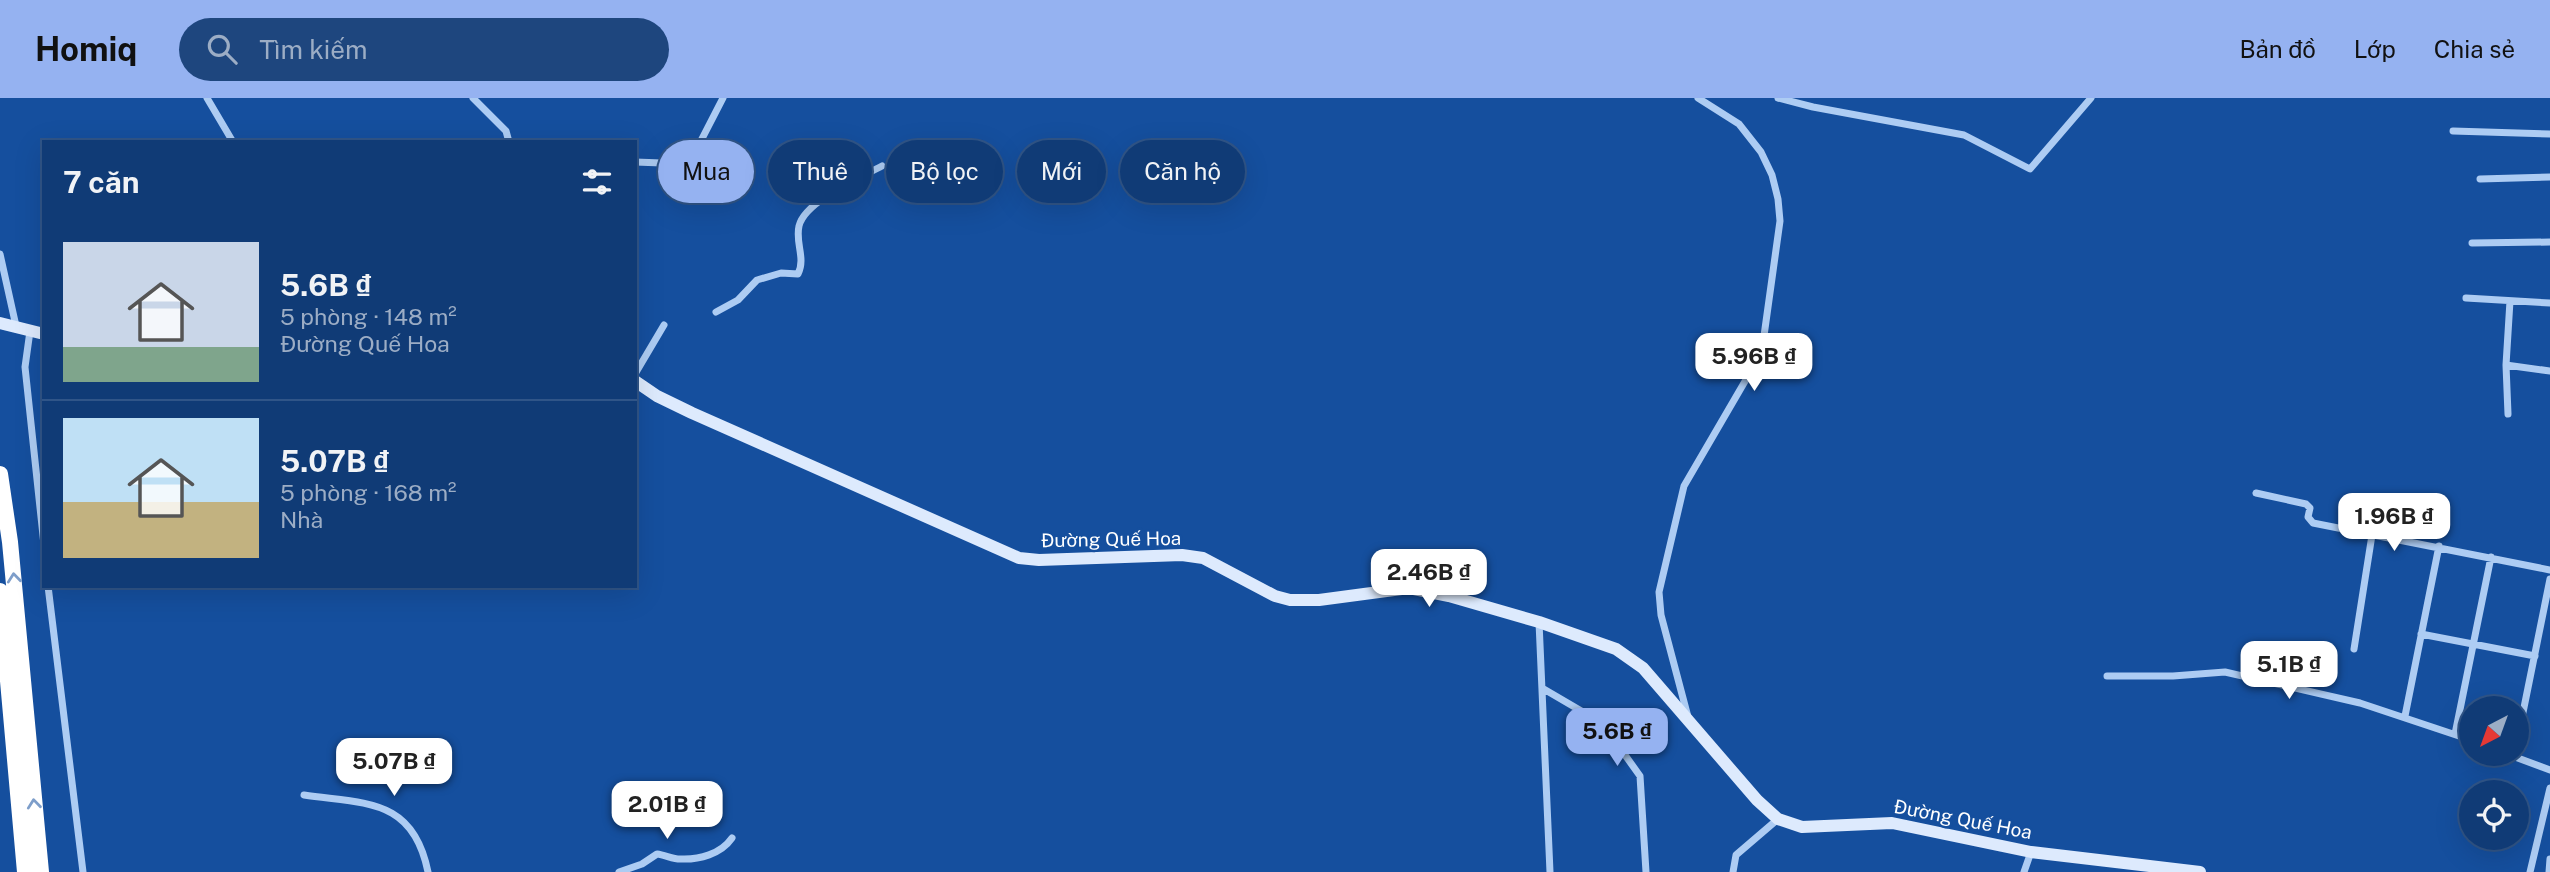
<!DOCTYPE html>
<html lang="vi">
<meta charset="utf-8">
<style>
body{margin:0;font-family:"Public Sans",sans-serif;background:#1e467e;color:#f1f3f6;height:100vh;display:flex;flex-direction:column;font-size:26px;white-space:nowrap}
*{box-sizing:border-box;margin:0}
p{font-size:23px;color:#9cadc5}
.icon{flex:none;width:38px;height:38px;fill:none;stroke:currentColor;stroke-width:2;stroke-linecap:round;stroke-linejoin:round}
.map{position:relative;flex:1;overflow:hidden}
.side{position:absolute;left:42px;top:42px;width:595px;height:448px;display:flex;flex-direction:column;background:#103b76;border-radius:0px;box-shadow:0 7px 28px #0002,0 0 0 2px #305588}
.side>*{flex:none}
.guide{position:absolute;left:658px;top:42px;width:665px;height:63px;display:flex;gap:14px}
.needle{width:46px;rotate:221deg}
.fabs{position:absolute;left:2459px;top:598px;display:grid;gap:14px}
.fabs a{display:grid;place-items:center;width:70px;height:70px;border-radius:50%;background:#103b76;box-shadow:0 7px 28px #0002,0 0 0 2px #305588;font-size:35px}
.price{position:absolute;translate:-50% -60px;padding:0 16px;border-radius:14px;background:#fff;color:#222;font-size:23px;line-height:46px;filter:drop-shadow(0 2px 4px #0008)}
.price::after{content:'';position:absolute;left:50%;top:42px;width:21px;height:16px;margin-left:-10px;background:inherit;clip-path:polygon(0 0,100% 0,50% 100%)}
.price.on{background:#95b2f1;color:#111}
ul{padding:0;list-style:none}
li{display:flex;align-items:center;gap:21px;height:175px;padding:0 21px}
li+li{border-top:2px solid #305588}
li span{display:grid;place-items:center;flex:none;width:196px;height:140px;border-radius:0px;color:#555}
li>.icon{margin-inline-start:auto}
span .icon{width:84px;height:84px;fill:#fffc;stroke-width:1}
li b{font-size:30px}
h2{display:flex;justify-content:space-between;align-items:center;height:84px;padding:0 21px;font-size:30px}
.chip{padding:0 24px;border-radius:32px;background:#103b76;box-shadow:0 7px 28px #0002,0 0 0 2px #305588;font-size:24px;line-height:63px}
.chip.on{background:#95b2f1;color:#111}
header{display:flex;align-items:center;gap:42px;box-sizing:border-box;height:98px;padding:0 35px;background:#95b2f1;color:#111}
header strong{font-size:33px}
nav{display:flex;gap:38px;margin-inline-start:auto;font-size:24px}
.search{width:490px;height:63px;background:#1e467e;display:flex;align-items:center;gap:18px;box-sizing:border-box;padding:0 24px;border-radius:38px;color:#9cadc5;font-size:26px}
.map>svg:first-child{display:block}
</style>
<header>
<strong>Homiq</strong>
<div class="search"><svg class="icon" aria-label="search" viewBox="0 0 24 24"><circle cx="10" cy="10" r="6"/><path d="M15 15l6 6"/></svg>Tìm kiếm</div>
<nav><a>Bản đồ</a><a>Lớp</a><a>Chia sẻ</a></nav>
</header>
<div class="map">
<svg width="2550" height="774" viewBox="0 0 2550 774">
<rect width="100%" height="100%" fill="#154f9e"/>
<g fill="none" stroke-linecap="round" stroke-linejoin="round">
<path stroke="#adccf3" stroke-width="7" d="M207,0L233,44
M473,0L506,33L509,44
M1778,0L1813,9L1964,37L2030,71L2091,0
M2453,33L2550,36
M586,44H590
M635,64L689,66L723,0
M2480,81L2550,79
M2472,145L2550,144
M0,156L16,228
M2466,200L2550,205
M716,214L738,202L757,182L781,175L798,176C806,160 795,145 799,128C805,103 860,80 882,68
M30,233L25,269L44,447
M2506,267L2550,273
M635,276L664,227
M2508,316L2506,267L2510,203
M2256,395L2306,406L2310,410L2308,419L2313,425L2550,472
M48,488L83,774
M1539,524L1550,774
M2421,536L2535,558
M2354,551L2372,437
M2107,578H2173L2225,574L2360,605L2471,642
M1542,590L1595,621L1610,636L1640,678L1646,774
M2405,618L2439,448
M1688,619L1661,517L1659,494L1684,388L1751,273L1763,245L1780,123L1778,101L1772,77L1761,54L1739,26L1698,0
M2455,636L2491,459
M2516,649L2550,481
M2507,656L2550,672
M304,697C364,706 413,699 428,774
M619,774L642,766L657,756C665,757 673,761 680,761C699,762 721,756 732,740
M1733,774L1736,757L1778,721
M2024,774L2031,754
M2530,774L2550,690
M2549,774L2550,761"/>
<path stroke="#ddeafd" stroke-width="12" d="M0,225L44,236
M635,283L657,298L692,315L1019,460L1039,462L1182,457L1203,460L1275,498L1290,502H1319L1409,490L1449,498L1539,524L1616,551L1643,570L1757,702L1778,721L1802,729L1892,725L2031,754L2200,774"/>
<path stroke="#fff" stroke-width="16" d="M0,376L10,444L41,774
M0,493L25,774"/>
</g>
<defs><path id="oneway-chevron" d="M-2-3.5L2.5 0L-2 3.5" fill="none" stroke-width="1.6" stroke-linecap="round" stroke-linejoin="round" transform="scale(1.75)"/></defs>
<g stroke="#7e9eca">
<use href="#oneway-chevron" transform="translate(14 480) rotate(-96)"/>
<use href="#oneway-chevron" transform="translate(34 706) rotate(-96)"/>
</g>
<g text-anchor="middle" dominant-baseline="central" stroke-width="5" stroke-linejoin="round" paint-order="stroke">
<g font-size="19" fill="#fff" stroke="#154f9e">
<text transform="translate(1111 441) rotate(-1)">Đường Quế Hoa</text>
<text transform="translate(1963 721) rotate(11)">Đường Quế Hoa</text>
</g>
</g>
</svg>
<div class="fabs">
<a><svg class="needle" viewBox="-14 -14 28 28"><path d="M0-13l5 13h-10z" fill="#e53935"/><path d="M0 13l5-13h-10z" fill="#9cadc5"/></svg></a>
<a><svg class="icon" aria-label="locate" viewBox="0 0 24 24"><circle cx="12" cy="12" r="6"/><path d="M12 2v4M12 18v4M2 12h4M18 12h4"/></svg></a>
</div>
<b class="price" style="left:1754px;top:295px">5.96B ₫</b>
<b class="price" style="left:2394px;top:455px">1.96B ₫</b>
<b class="price" style="left:1429px;top:511px">2.46B ₫</b>
<b class="price" style="left:2289px;top:603px">5.1B ₫</b>
<b class="price on" style="left:1617px;top:670px">5.6B ₫</b>
<b class="price" style="left:394px;top:700px">5.07B ₫</b>
<b class="price" style="left:667px;top:743px">2.01B ₫</b>
<div class="guide">
<a class="chip on">Mua</a>
<a class="chip">Thuê</a>
<a class="chip">Bộ lọc</a>
<a class="chip">Mới</a>
<a class="chip">Căn hộ</a>
</div>
<section class="side">
<h2>7 căn<svg class="icon" aria-label="filters" viewBox="0 0 24 24"><path d="M4 7h16M4 17h16"/><circle cx="9" cy="7" r="2"/><circle cx="15" cy="17" r="2"/></svg></h2>
<ul>
<li><span style="background:linear-gradient(#c9d6e8 75%,#7fa58c 0)"><svg class="icon" aria-label="home" viewBox="0 0 24 24"><path d="M3 11l9-7 9 7M6 9v11h12V9"/></svg></span><div><b>5.6B ₫</b><p>5 phòng · 148 m²</p><p>Đường Quế Hoa</p></div></li>
<li><span style="background:linear-gradient(#bfe0f5 60%,#c2b280 0)"><svg class="icon" aria-label="home" viewBox="0 0 24 24"><path d="M3 11l9-7 9 7M6 9v11h12V9"/></svg></span><div><b>5.07B ₫</b><p>5 phòng · 168 m²</p><p>Nhà</p></div></li>
</ul>
</section>
</div>
